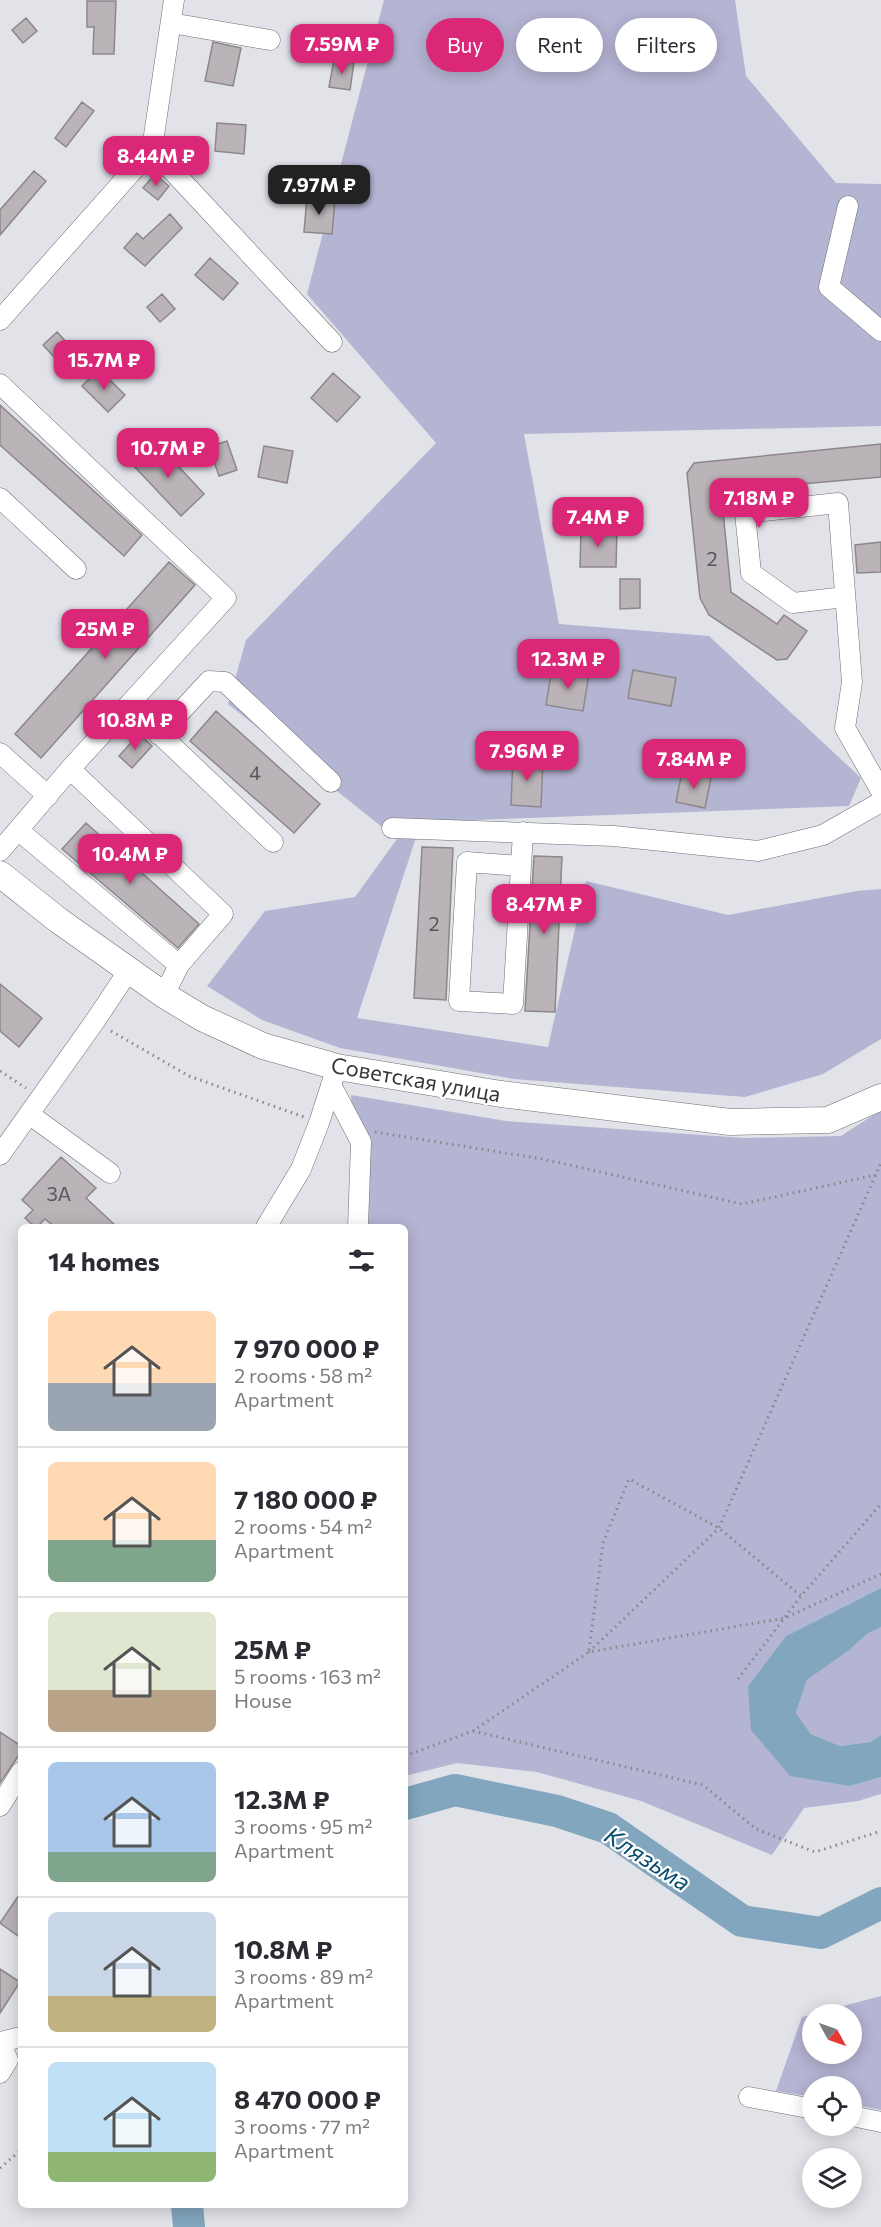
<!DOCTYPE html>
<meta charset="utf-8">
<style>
body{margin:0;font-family:Commissioner,sans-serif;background:#f7f7f7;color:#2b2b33;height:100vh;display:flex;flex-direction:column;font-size:22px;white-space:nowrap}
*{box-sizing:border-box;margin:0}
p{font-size:20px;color:#7c7c81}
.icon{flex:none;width:33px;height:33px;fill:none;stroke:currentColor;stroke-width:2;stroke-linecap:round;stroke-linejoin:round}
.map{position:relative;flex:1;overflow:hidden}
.sheet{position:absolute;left:18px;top:1224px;width:390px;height:984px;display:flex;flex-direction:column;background:#fff;border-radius:9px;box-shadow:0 3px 15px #0003}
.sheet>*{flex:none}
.banner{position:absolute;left:426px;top:18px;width:364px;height:54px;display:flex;gap:12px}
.needle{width:39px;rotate:130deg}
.tools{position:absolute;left:802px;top:2004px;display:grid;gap:12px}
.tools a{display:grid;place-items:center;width:60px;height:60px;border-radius:50%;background:#fff;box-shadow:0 3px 15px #0003;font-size:30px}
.price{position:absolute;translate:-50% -51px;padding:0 14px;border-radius:12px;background:#db2777;color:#fff;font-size:20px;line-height:39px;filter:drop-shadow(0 2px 3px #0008)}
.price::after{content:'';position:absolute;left:50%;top:36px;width:18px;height:14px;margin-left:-9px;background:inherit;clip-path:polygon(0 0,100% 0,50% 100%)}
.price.on{background:#222;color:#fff}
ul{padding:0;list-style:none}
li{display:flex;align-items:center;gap:18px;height:150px;padding:0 30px}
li+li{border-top:2px solid #e1e1e2}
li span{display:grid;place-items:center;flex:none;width:168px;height:120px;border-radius:9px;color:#555}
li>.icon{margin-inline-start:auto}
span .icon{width:72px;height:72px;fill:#fffc;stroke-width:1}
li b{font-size:26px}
h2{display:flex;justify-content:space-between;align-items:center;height:72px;padding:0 30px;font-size:26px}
.tag{padding:0 21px;border-radius:27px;background:#fff;box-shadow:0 3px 15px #0003;font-size:21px;line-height:54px}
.tag.on{background:#db2777;color:#fff}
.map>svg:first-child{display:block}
</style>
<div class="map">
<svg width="881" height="2227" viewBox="0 0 881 2227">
<rect width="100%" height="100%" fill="#e2e2e9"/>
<path fill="#b4b4d3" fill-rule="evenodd" d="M384,0H735L746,76L836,183L881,184V426L524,434L559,624L709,636L861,778L849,806L421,822L357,1018L548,1047L586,881L728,915L857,891L881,889V1039L823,1074L745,1097L514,1079L340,1048L262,1020L207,986L265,911L355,897L397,839L228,704L246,640L436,443L307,294Z
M351,1095L506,1121L744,1138L841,1136L881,1110V1588L786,1636L748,1686L850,1786L881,1777V1794L858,1801L804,1808L772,1855L641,1801L537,1772L457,1763L405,1776V1227H349L356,1174Z
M881,1627V1735L870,1742L840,1746L811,1734L796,1713L807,1680L847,1652L867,1634Z
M881,1996V2110L852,2104V2086H813V2097L776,2091L802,2017ZM852,2014V2054H813V2014Z"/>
<path fill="#81a6bd" d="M881,1588V1627L867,1634L847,1652L807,1680L796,1713L811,1734L840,1746L870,1742L881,1735V1777L850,1786L790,1776L751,1730L748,1686L786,1636Z"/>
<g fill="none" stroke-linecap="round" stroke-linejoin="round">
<path stroke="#81a6bd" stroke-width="32" d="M405,1804L455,1790L557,1811L608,1828L742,1921L821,1933L881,1903
M187,2205L189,2227"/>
</g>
<path fill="#bab3b8" stroke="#8d878b" stroke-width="1.5" d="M87,1H116L114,54H93L94,27H87Z
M26,18L37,31L23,43L12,30Z
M213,42L241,48L233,86L205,81Z
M334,59L354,62L350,90L329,87Z
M82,102L94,111L66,147L55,138Z
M217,123L246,125L244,154L215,151Z
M34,171L46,181L0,235V210Z
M155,174L169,186L158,200L143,188Z
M307,197L335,200L332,234L304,232Z
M170,214L182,228L145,266L124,248L137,233L143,239Z
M210,258L238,283L223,300L195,275Z
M162,294L175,309L160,322L147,307Z
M57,332L71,347L57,360L43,345Z
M99,369L125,395L108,412L82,386Z
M333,373L360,397L337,422L311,398Z
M0,405L142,535L124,556L0,445Z
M155,441L204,494L181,516L132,464Z
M227,441L237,470L219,476L209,447Z
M881,444V477L721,491L731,592L777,624L784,615L807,631L787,659L777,660L709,615L700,598L687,473L694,463Z
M264,446L293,451L287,483L258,477Z
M581,530H617L616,567H580Z
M881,542V572L857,573L855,545Z
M169,562L195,585L41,758L15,734Z
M620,579H640V608L620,609Z
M552,668L589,674L583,711L546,705Z
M633,670L676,678L671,706L628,698Z
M216,711L320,804L294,833L190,741Z
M139,734L152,746L132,768L119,756Z
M513,757L543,759L541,807L511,805Z
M682,772L711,778L705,808L676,802Z
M86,823L199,924L178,948L62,849Z
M422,847L453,848L446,1000L414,998Z
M534,856L562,857L555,1012L525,1011Z
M0,984L42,1018L19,1047L0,1031Z
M61,1157L96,1188L86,1198L117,1227H55L45,1219L37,1227H35L25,1218L33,1210L22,1200Z
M0,1732L21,1746V1752L0,1783Z
M21,1892V1938L0,1923Z
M0,1969L20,1982L0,2013Z"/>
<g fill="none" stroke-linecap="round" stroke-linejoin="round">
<defs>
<path id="minor" d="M171,23L270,40
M152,149L332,342
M848,206L829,287L881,331
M0,320L152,149L174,0
M0,384L226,598L70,769L0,851
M0,498L76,569
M845,597L793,603L751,573L745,513L838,503L852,682L845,728L881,791
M130,706L273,842
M159,735L209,681L225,682L331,782
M0,753L48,796
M70,769L223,914L179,965L164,995
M392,828L614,836L758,851L823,835L881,802
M18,830L179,965
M521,866L467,862L459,1001L513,1004L523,832
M331,1085L361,1142L358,1227
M29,1114L110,1173
M0,1155L95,1021L129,970
M266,1227L301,1169L319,1123L337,1067
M0,1806L21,1772
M0,2042L21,2037
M0,2043L8,2060L0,2073
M749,2097L813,2109
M852,2116L881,2122"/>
<path id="major" d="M0,874L58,920L164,995L202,1018L263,1046L337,1067L501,1094L730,1122L828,1120L881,1097"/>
</defs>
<use href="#minor" stroke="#6d6e74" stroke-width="21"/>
<use href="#major" stroke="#6d6e74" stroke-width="27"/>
<path stroke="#86868b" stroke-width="3" stroke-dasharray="1.5 4.5" stroke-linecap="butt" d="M111,1031L189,1076L304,1117
M0,1071L26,1088
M375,1132L543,1159L742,1204L876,1175
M589,1650L603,1543L629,1479L719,1528L801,1596
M589,1652L719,1528L881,1163
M738,1679L801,1596L881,1504
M473,1731L703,1785L756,1829L815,1852L881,1831
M405,1756L473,1731L589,1652L785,1618L881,1574
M0,2168L21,2150"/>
<use href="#minor" stroke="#fff" stroke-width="20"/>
<use href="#major" stroke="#fff" stroke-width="26"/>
</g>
<g text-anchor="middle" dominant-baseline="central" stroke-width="4.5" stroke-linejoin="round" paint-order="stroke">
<g font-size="20" fill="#58565a">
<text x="712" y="558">2</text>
<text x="255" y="772">4</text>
<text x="434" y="923">2</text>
<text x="59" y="1193">3А</text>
</g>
<g font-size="22" fill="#37373a" stroke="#fff">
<text transform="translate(416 1079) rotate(10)">Советская улица</text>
</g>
<g font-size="24" font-style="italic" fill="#054e6e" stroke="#fff">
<text transform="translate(648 1858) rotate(33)">Клязьма</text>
</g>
</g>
</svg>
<div class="tools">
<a><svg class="needle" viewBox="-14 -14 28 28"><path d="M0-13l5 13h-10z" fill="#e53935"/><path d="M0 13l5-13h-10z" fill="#7c7c81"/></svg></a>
<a><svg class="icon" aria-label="locate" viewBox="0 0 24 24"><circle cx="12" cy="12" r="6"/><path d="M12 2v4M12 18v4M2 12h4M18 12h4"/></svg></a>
<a><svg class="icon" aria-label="layers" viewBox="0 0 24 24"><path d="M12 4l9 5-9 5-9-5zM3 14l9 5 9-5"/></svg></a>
</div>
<b class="price" style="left:342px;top:75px">7.59M ₽</b>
<b class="price" style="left:156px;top:187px">8.44M ₽</b>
<b class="price on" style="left:319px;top:216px">7.97M ₽</b>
<b class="price" style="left:104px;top:391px">15.7M ₽</b>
<b class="price" style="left:168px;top:479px">10.7M ₽</b>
<b class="price" style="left:759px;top:529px">7.18M ₽</b>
<b class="price" style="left:598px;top:548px">7.4M ₽</b>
<b class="price" style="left:105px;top:660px">25M ₽</b>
<b class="price" style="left:568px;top:690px">12.3M ₽</b>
<b class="price" style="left:135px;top:751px">10.8M ₽</b>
<b class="price" style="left:527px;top:782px">7.96M ₽</b>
<b class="price" style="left:694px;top:790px">7.84M ₽</b>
<b class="price" style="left:130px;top:885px">10.4M ₽</b>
<b class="price" style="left:544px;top:935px">8.47M ₽</b>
<div class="banner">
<a class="tag on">Buy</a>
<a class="tag">Rent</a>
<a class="tag">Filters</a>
</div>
<section class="sheet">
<h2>14 homes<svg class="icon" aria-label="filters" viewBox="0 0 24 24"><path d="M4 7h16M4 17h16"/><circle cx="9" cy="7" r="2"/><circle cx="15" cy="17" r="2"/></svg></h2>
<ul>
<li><span style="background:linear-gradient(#ffd9b3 60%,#9aa5b1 0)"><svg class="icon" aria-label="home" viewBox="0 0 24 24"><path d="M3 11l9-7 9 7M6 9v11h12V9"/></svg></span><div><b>7 970 000 ₽</b><p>2 rooms · 58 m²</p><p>Apartment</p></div></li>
<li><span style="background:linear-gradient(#ffd9b3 65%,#7fa58c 0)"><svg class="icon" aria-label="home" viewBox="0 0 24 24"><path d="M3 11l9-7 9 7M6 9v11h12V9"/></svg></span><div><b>7 180 000 ₽</b><p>2 rooms · 54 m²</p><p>Apartment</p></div></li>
<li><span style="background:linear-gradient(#dfe7d0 65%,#b9a48a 0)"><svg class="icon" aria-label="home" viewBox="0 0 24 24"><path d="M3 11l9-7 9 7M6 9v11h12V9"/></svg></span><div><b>25M ₽</b><p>5 rooms · 163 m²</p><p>House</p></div></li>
<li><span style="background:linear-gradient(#a9c7e8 75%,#7fa58c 0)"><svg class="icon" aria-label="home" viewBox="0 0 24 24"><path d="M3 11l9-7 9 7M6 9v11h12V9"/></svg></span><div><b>12.3M ₽</b><p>3 rooms · 95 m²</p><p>Apartment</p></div></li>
<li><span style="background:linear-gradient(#c9d6e8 70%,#c2b280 0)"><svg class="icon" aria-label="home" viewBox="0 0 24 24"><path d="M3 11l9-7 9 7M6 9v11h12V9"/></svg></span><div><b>10.8M ₽</b><p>3 rooms · 89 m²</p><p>Apartment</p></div></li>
<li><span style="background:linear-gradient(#bfe0f5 75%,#8fb573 0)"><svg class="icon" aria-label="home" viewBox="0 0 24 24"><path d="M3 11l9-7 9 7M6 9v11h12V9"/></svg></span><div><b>8 470 000 ₽</b><p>3 rooms · 77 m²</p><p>Apartment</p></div></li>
</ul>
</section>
</div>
